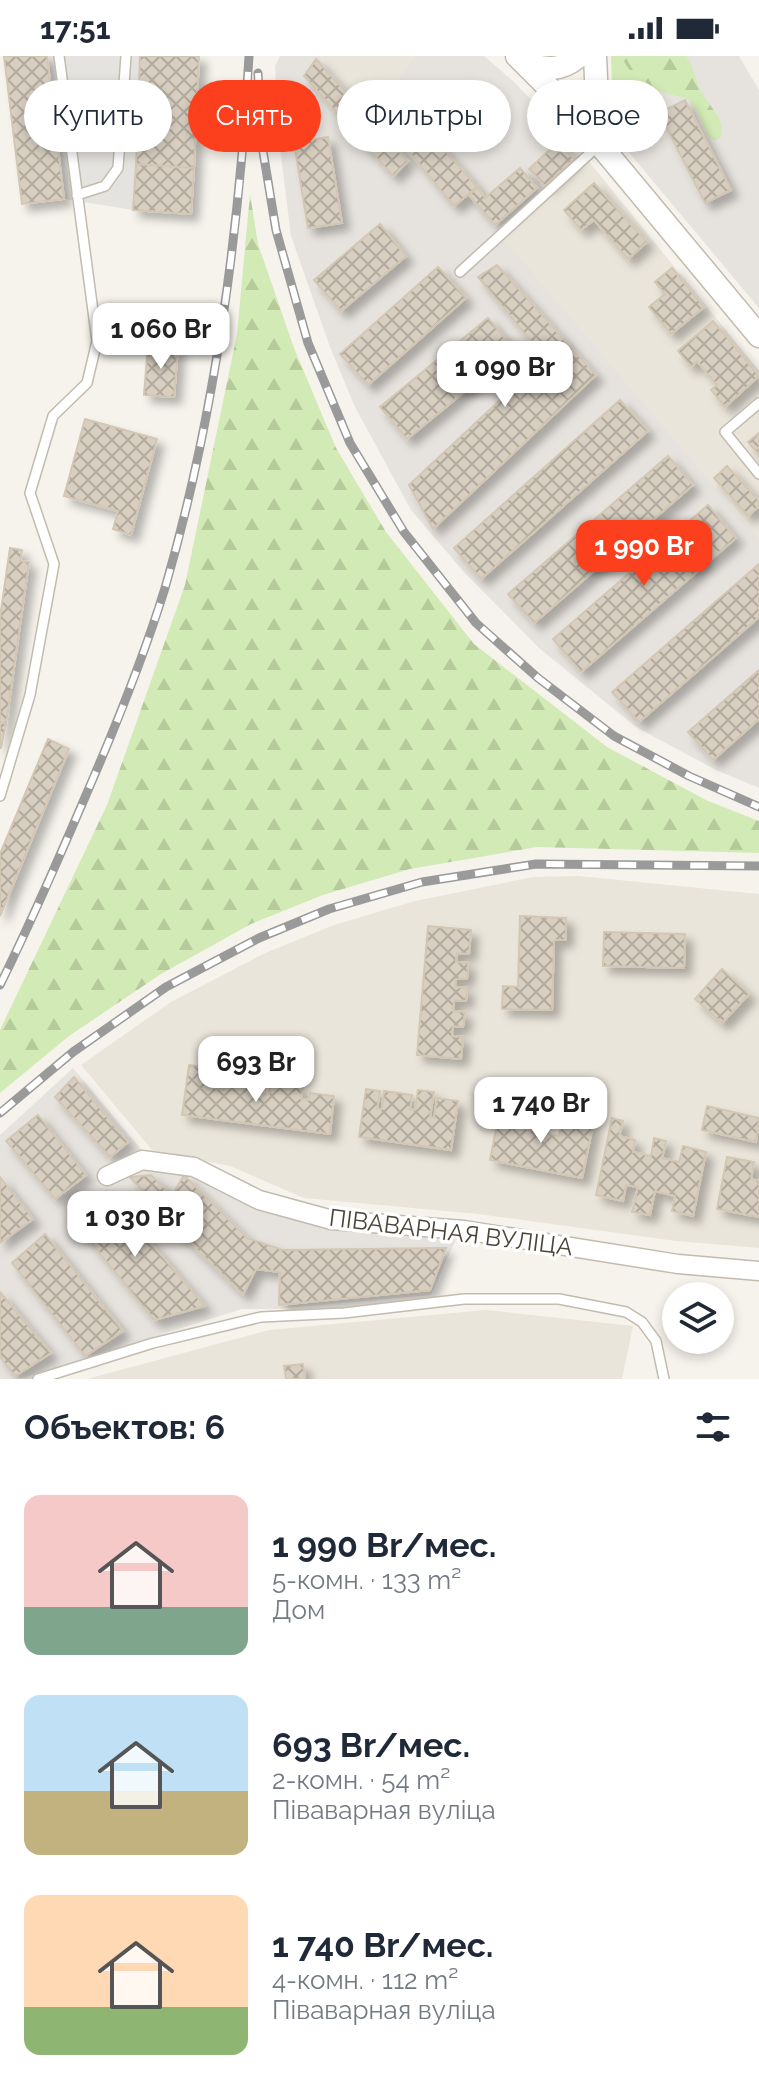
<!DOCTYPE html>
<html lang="ru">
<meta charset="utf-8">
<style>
body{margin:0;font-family:Raleway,sans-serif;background:#f2f2f3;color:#1f2937;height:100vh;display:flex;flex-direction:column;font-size:30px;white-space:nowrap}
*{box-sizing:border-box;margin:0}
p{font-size:26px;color:#747a83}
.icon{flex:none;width:44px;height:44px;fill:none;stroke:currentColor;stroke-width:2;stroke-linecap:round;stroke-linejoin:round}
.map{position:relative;height:1323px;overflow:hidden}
.side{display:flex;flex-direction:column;background:#fff;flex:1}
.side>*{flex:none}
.hud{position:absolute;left:24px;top:24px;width:712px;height:72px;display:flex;gap:16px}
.buttons{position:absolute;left:662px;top:1226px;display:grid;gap:16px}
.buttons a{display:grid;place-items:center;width:72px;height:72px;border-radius:50%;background:#fff;box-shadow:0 4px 12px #0003;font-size:40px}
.price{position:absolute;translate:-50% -68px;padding:0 18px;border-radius:16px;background:#fff;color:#222;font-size:26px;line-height:52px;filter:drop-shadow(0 2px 4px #0008)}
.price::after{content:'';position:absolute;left:50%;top:48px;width:24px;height:18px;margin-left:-12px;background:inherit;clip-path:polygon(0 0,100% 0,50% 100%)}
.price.on{background:#fc3f1d;color:#fff}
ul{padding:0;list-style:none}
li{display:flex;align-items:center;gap:24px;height:200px;padding:0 24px}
li span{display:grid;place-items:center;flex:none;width:224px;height:160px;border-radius:16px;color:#555}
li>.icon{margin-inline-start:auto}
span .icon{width:96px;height:96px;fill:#fffc;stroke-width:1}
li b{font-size:34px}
h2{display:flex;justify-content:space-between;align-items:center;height:96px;padding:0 24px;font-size:34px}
.tag{padding:0 28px;border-radius:36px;background:#fff;box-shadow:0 4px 12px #0003;font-size:28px;line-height:72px}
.tag.on{background:#fc3f1d;color:#fff}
.status{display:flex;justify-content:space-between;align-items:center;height:56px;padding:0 40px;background:#fff;direction:ltr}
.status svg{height:22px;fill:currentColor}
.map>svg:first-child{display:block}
</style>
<div class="status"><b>17:51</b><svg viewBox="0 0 49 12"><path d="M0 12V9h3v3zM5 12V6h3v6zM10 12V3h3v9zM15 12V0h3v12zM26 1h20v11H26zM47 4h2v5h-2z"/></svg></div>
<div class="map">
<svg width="759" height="1323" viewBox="0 0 759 1323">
<defs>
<pattern id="forest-firs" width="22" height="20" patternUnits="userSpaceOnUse" patternTransform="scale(2)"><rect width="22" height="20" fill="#d2eab5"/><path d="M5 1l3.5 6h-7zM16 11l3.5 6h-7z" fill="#b6ca9c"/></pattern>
<pattern id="building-cross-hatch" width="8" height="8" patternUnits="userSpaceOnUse" patternTransform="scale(2)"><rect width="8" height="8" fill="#d8cfc1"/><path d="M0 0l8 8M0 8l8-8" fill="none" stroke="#b1aa9e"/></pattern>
<filter id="shadow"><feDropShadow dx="7" dy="7" stdDeviation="4" flood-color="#0004"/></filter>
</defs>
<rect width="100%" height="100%" fill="#f6f3ec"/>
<path fill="#eae5da" d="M320,0H415L367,60Z
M582,97L759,315V482L495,174Z
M579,820L759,838V1192L676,1185L478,1158L304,1142L230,1110L152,1094L81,1009L171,946L263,898L334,869L415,845L533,821Z
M486,1254L633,1270L622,1323H87L269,1274Z"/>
<path fill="#e6e2dd" d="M280,0H320L367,60L415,0H484L513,25L582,97L496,174L759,482V732L716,714L636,671L539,592L463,515L411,454L354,349L330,291L291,180L280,91L275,10Z
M659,0H739L759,34V252L622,88Z
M73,1012L145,1098L193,1106L228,1118L243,1144L457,1181L431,1239L275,1253H242L19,1323H0V1079Z"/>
<path fill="#d2eab5" d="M611,0H659L622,88L613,65Z"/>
<path fill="url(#forest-firs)" d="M621,0H686C694,11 695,23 701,35C709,51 725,61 721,80L717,84L709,82L697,56L688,43C653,33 640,35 621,0Z
M250,138L258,188L294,292L336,392L386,476L474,588L607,691L708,745L759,765V797L537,791L410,813L323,839L251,868L161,918L69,980L0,1037V974L107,749L185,529L237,278Z"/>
<path fill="#e5e3e0" d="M47,0H140L133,154L64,143Z"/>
<path fill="url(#building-cross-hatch)" stroke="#d3c7b4" stroke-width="2" filter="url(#shadow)" d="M4,0H47L64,143L22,148Z
M140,0H199L194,112L136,108Z
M316,3L408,105L393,120L304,20Z
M685,44L731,134L705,147L659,57Z
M405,49L477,131L454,150L384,66Z
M328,81L342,167L308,172L294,87Z
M558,86L574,103L545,130L529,113Z
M136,108L194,112L191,158L133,154Z
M520,112L537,132L495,169L469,139L477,131L485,142Z
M594,127L647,186L628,203L594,164L581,174L564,154Z
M380,168L406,200L341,255L314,224Z
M497,209L596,319L433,473L409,429L545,302L478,221Z
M438,211L466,242L368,329L340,298Z
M672,212L704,251L671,278L649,251L665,238L655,226Z
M488,262L515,294L407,383L380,351Z
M713,265L759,320L725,351L711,334L717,329L697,305L691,311L678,295Z
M148,288L178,291L174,341L144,339Z
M620,344L648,375L481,523L454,492Z
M85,363L157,383L131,479L113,473L118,455L64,440Z
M759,377V399L748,386Z
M668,400L693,429L534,567L508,538Z
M727,410L759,445V450L748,460L714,422Z
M708,449L736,482L581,616L553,583Z
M10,492L22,494L20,505L29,506L6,668L0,666V561Z
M759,508V561L639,666L612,636Z
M759,614V663L713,704L688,676Z
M0,666L6,668L1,692H0Z
M48,683L69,693L0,860V798Z
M520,860L566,862V884H554L552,954L502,953L503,930L518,931Z
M428,870L471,874L469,898L457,897L456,906L468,907L467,923H456L455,931L467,932L466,945L454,944L453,955L465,956L463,971L453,970L452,980L463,981L461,1003L417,999Z
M604,876L685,878L684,912L603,910Z
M722,913L749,938L722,967L695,943Z
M189,1009L217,1012L214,1032L224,1034L225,1026L257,1030L256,1037L269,1038L270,1027L303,1031L301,1043L309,1044L310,1037L334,1040L330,1078L182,1059Z
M74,1021L128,1086L110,1101L55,1041Z
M366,1033L380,1035L377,1053H382L384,1035L412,1039L410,1053L415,1054L418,1034L434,1036L430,1061L434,1062L437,1042L458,1045L451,1094L359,1081Z
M501,1048L520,1051L516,1071L559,1080L562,1063L593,1069L582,1122L490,1104Z
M707,1050L759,1062L756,1086L702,1074Z
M38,1059L86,1119L55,1143L6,1085Z
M612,1062L623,1065L619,1080L635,1084L633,1096L651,1100L654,1082L666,1085L662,1102L679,1106L683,1090L706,1096L693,1160L672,1155L675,1140L655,1135L650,1159L632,1156L638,1131L626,1129L623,1145L596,1139Z
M727,1101L754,1106L751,1123L759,1125V1161L717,1153Z
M151,1119L172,1139L184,1119L247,1182L283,1194L446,1192L430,1234L279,1249L280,1216L256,1213L243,1238L186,1184L130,1121Z
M0,1121L33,1163L0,1187Z
M106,1135L205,1250L154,1264L70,1161Z
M45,1178L123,1275L85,1300L12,1207Z
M0,1236L51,1297L15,1320L0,1301Z
M303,1308L305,1323H286L284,1310Z"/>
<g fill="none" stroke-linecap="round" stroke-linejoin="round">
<defs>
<path id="service" d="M77,139L105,130L118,112L126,0
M460,216L599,89
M759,347L725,376L759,418
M0,740L30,639L54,508L30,437L53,360L87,327L97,285L59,0
M38,1323L153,1287L261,1261L344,1257L464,1243H559L626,1256L642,1266L656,1285L664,1323"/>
<path id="minor" d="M107,1120L142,1104L194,1111L259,1144L332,1164L464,1174L678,1208L759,1215"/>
<path id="tertiary" d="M517,0L571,54L759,280
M595,0L599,89
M523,6C545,14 560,16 579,0"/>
</defs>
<use href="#service" stroke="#c2bbae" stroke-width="12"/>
<use href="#minor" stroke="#c2bbae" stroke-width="21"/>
<use href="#tertiary" stroke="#c2bbae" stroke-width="25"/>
<use href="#service" stroke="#fff" stroke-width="9"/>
<use href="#minor" stroke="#fff" stroke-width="18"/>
<use href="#tertiary" stroke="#fff" stroke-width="22"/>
<defs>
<path id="rail" d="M258,17L261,83L276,174L308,287L350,387L404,476L476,567L538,622L614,680L689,720L759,751
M0,929C33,862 63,793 92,725C119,662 145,597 165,532C215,360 239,178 249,0
M0,1057L73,996L166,931L259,882L329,853L422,826L536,808L759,810"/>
</defs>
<use href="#rail" stroke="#9a9a9a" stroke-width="9"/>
<use href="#rail" stroke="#fff" stroke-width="6" stroke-dasharray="18" stroke-linecap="butt"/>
</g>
<g text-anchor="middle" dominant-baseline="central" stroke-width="7" stroke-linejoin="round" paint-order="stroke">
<g font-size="24" fill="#4b4439" stroke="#fff">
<text transform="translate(451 1176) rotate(7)">ПІВАВАРНАЯ ВУЛІЦА</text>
</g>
</g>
</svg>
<div class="buttons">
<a><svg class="icon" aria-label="layers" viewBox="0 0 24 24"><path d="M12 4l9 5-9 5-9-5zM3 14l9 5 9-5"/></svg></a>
</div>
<b class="price" style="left:161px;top:315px">1 060 Br</b>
<b class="price" style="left:505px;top:353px">1 090 Br</b>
<b class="price on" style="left:644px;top:532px">1 990 Br</b>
<b class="price" style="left:256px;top:1048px">693 Br</b>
<b class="price" style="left:541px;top:1089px">1 740 Br</b>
<b class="price" style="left:135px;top:1203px">1 030 Br</b>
<div class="hud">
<a class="tag">Купить</a>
<a class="tag on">Снять</a>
<a class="tag">Фильтры</a>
<a class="tag">Новое</a>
</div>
</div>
<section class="side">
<h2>Объектов: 6<svg class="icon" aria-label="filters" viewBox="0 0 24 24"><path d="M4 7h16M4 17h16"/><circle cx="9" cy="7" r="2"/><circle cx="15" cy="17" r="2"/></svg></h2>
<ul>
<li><span style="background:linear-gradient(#f6c9c9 70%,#7fa58c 0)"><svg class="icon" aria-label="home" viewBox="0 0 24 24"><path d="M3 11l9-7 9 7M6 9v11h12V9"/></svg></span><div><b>1 990 Br/мес.</b><p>5-комн. · 133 m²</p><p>Дом</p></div></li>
<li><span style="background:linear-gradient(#bfe0f5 60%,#c2b280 0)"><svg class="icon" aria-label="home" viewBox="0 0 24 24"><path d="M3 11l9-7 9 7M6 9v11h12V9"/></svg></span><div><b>693 Br/мес.</b><p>2-комн. · 54 m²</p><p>Піваварная вуліца</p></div></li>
<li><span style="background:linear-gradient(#ffd9b3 70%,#8fb573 0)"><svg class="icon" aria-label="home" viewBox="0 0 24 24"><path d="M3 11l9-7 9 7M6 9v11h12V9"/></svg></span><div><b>1 740 Br/мес.</b><p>4-комн. · 112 m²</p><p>Піваварная вуліца</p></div></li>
</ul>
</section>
